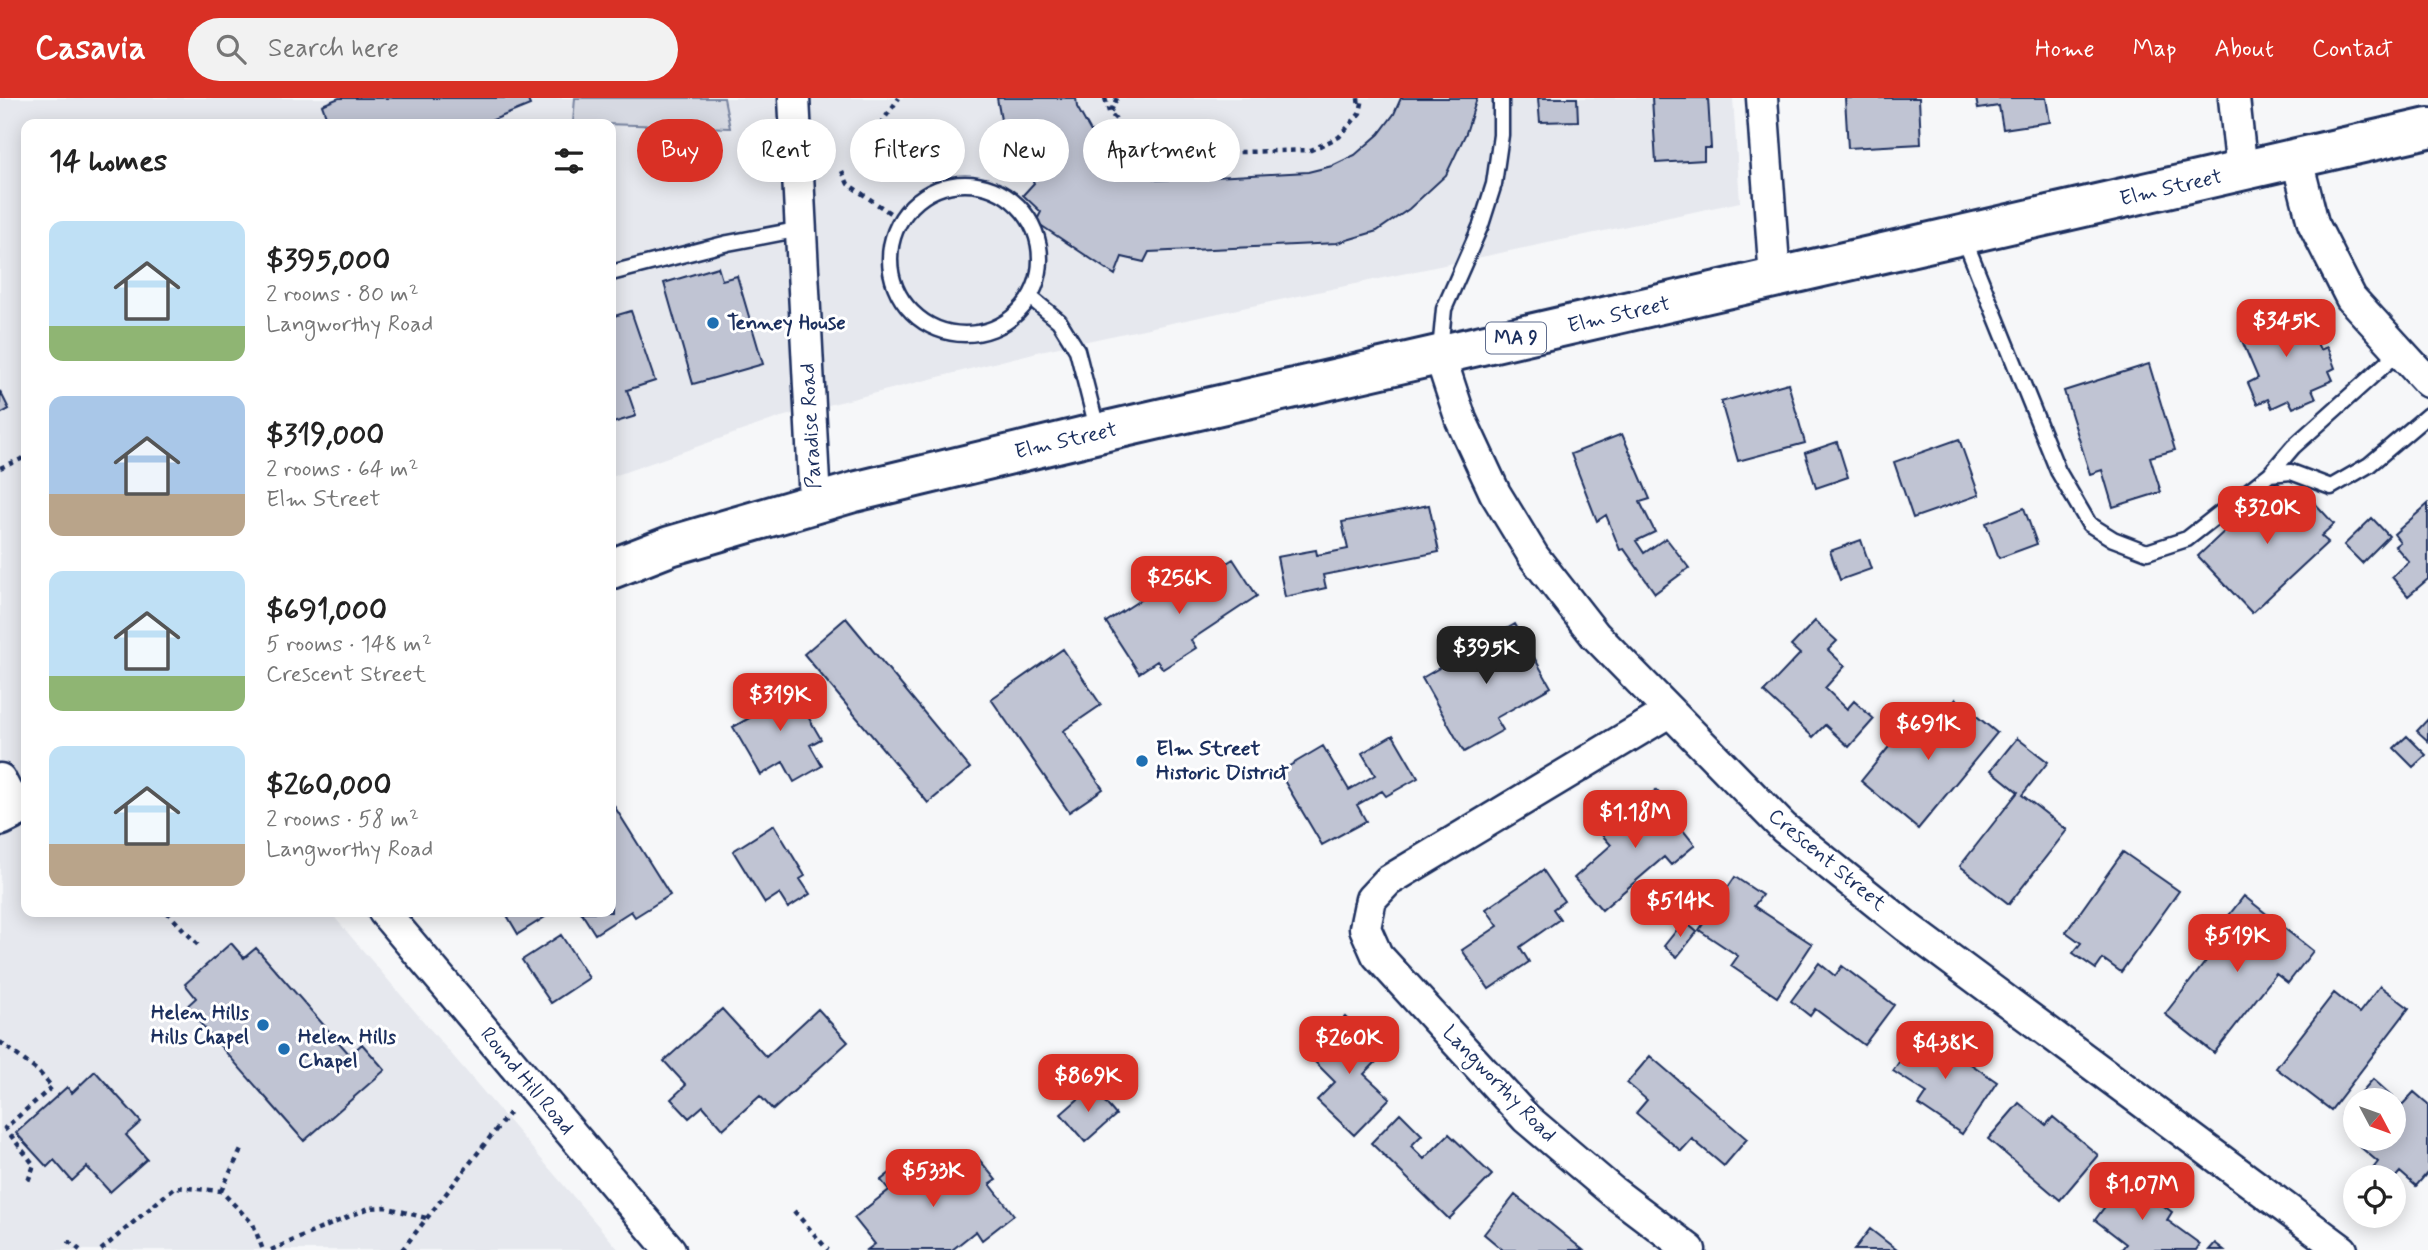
<!DOCTYPE html>
<meta charset="utf-8">
<style>
body{margin:0;font-family:Mynerve,sans-serif;background:#f2f2f2;color:#222;height:100vh;display:flex;flex-direction:column;font-size:26px;white-space:nowrap}
*{box-sizing:border-box;margin:0}
p{font-size:23px;color:#767676}
.icon{flex:none;width:38px;height:38px;fill:none;stroke:currentColor;stroke-width:2;stroke-linecap:round;stroke-linejoin:round}
.map{position:relative;flex:1;overflow:hidden}
.details{position:absolute;left:21px;top:21px;width:595px;height:798px;display:flex;flex-direction:column;background:#fff;border-radius:14px;box-shadow:0 4px 18px #0003}
.details>*{flex:none}
.banner{position:absolute;left:637px;top:21px;width:665px;height:63px;display:flex;gap:14px}
.needle{width:46px;rotate:131deg}
.buttons{position:absolute;left:2343px;top:990px;display:grid;gap:14px}
.buttons a{display:grid;place-items:center;width:63px;height:63px;border-radius:50%;background:#fff;box-shadow:0 4px 18px #0003;font-size:35px}
.price{position:absolute;translate:-50% -60px;padding:0 16px;border-radius:14px;background:#d93025;color:#fff;font-size:23px;line-height:46px;filter:drop-shadow(0 2px 4px #0008)}
.price::after{content:'';position:absolute;left:50%;top:42px;width:21px;height:16px;margin-left:-10px;background:inherit;clip-path:polygon(0 0,100% 0,50% 100%)}
.price.on{background:#222;color:#fff}
ul{padding:0;list-style:none}
li{display:flex;align-items:center;gap:21px;height:175px;padding:0 28px}
li span{display:grid;place-items:center;flex:none;width:196px;height:140px;border-radius:14px;color:#555}
li>.icon{margin-inline-start:auto}
span .icon{width:84px;height:84px;fill:#fffc;stroke-width:1}
li b{font-size:30px}
h2{display:flex;justify-content:space-between;align-items:center;height:84px;padding:0 28px;font-size:30px}
.chip{padding:0 24px;border-radius:32px;background:#fff;box-shadow:0 4px 18px #0003;font-size:24px;line-height:63px}
.chip.on{background:#d93025;color:#fff}
header{display:flex;align-items:center;gap:42px;box-sizing:border-box;height:98px;padding:0 35px;background:#d93025;color:#fff}
header strong{font-size:33px}
nav{display:flex;gap:38px;margin-inline-start:auto;font-size:24px}
.search{width:490px;height:63px;background:#f2f2f2;display:flex;align-items:center;gap:18px;box-sizing:border-box;padding:0 24px;border-radius:38px;color:#767676;font-size:26px}
.map>svg:first-child{display:block}
</style>
<header>
<strong>Casavia</strong>
<div class="search"><svg class="icon" aria-label="search" viewBox="0 0 24 24"><circle cx="10" cy="10" r="6"/><path d="M15 15l6 6"/></svg>Search here</div>
<nav><a>Home</a><a>Map</a><a>About</a><a>Contact</a></nav>
</header>
<div class="map">
<svg width="2428" height="1152" viewBox="0 0 2428 1152">
<rect width="100%" height="100%" fill="#f6f7f9"/>
<filter id="ink" filterUnits="userSpaceOnUse"><feTurbulence type="fractalNoise" baseFrequency=".0143" numOctaves="2"/><feDisplacementMap in="SourceGraphic" scale="14" xChannelSelector="R" yChannelSelector="G"/><feConvolveMatrix kernelMatrix="1 2 1 2 8 2 1 2 1" color-interpolation-filters="sRGB"/></filter>
<g filter="url(#ink)">
<path fill="#e6e8ee" d="M0,0H1733L1740,104L1045,252L781,319L611,379V26H26V814H330L619,1152H0Z"/>
<path fill="#d6d9e2" stroke="#7884a0" stroke-width="2" d="M575,0H724L730,30L573,25Z"/>
<path fill="#c0c4d3" stroke="#1b2f5e" stroke-width="2" d="M339,0H527L530,7L483,26H329L322,7Z
M997,0H1076L1077,9L1091,34L1110,54L1130,70L1157,82L1308,74L1332,68L1355,57L1379,36L1394,16L1401,0H1477L1466,35L1446,77L1409,111L1377,133L1337,145L1149,154L1144,164L1122,159L1115,177L1036,124L1041,114L1023,97L1034,85L1001,22Z
M1538,0H1577L1578,23L1540,24Z
M1652,0H1708L1711,50H1704V62L1656,65Z
M1845,0H1919L1921,46L1848,50Z
M1976,0H2046L2050,24L2003,31L1999,8L1978,11Z
M718,169L722,182L737,178L763,266L693,286L664,185Z
M2302,209L2320,252L2327,249L2335,270L2329,273L2333,282L2312,291L2316,300L2293,310L2289,302L2272,310L2268,301L2257,306L2248,285L2258,280L2240,238L2250,234L2246,224L2278,211L2281,218Z
M631,213L655,283L627,292L636,318L613,325L611,317V217V219Z
M2149,266L2175,352L2150,359L2161,394L2113,409L2102,372L2090,376L2064,293Z
M1788,285L1805,345L1738,363L1721,304Z
M0,293L9,311L0,316Z
M1622,336L1650,401L1640,404L1655,434L1636,443L1644,455L1666,440L1689,470L1655,495L1624,451L1620,452L1606,417L1597,423L1571,356Z
M1959,341L1979,397L1913,420L1894,364Z
M1837,344L1848,379L1816,390L1805,355Z
M2277,384L2302,409L2311,401L2334,426L2321,438L2328,444L2252,515L2198,458Z
M2428,406V481L2408,498L2392,479L2409,464L2395,448L2400,444L2394,436Z
M1429,407L1439,454L1323,477L1326,490L1285,499L1277,459L1316,452L1317,457L1348,451L1342,424Z
M2024,410L2037,446L1999,460L1986,425Z
M2372,420L2389,438L2362,465L2344,447Z
M1861,442L1871,471L1840,482L1830,453Z
M1233,461L1257,498L1191,542L1196,550L1163,571L1157,563L1139,575L1106,524L1184,474L1192,487Z
M846,520L970,670L928,705L804,556Z
M1815,523L1837,543L1828,552L1845,568L1825,590L1847,611L1854,603L1874,621L1849,649L1825,627L1813,639L1764,594L1800,556L1791,548Z
M1515,526L1551,589L1496,620L1503,632L1464,654L1422,580Z
M1063,551L1101,607L1063,633L1103,691L1069,714L991,601Z
M771,581L781,598L792,591L821,641L810,647L822,668L794,684L783,664L761,677L733,629L762,613L750,592Z
M1956,601L1997,635L1918,731L1861,683L1915,617L1932,631Z
M2428,621V643L2417,633Z
M1393,637L1418,680L1386,698L1382,693L1357,707L1366,723L1322,747L1279,674L1323,648L1349,692L1375,677L1362,655Z
M2407,638L2426,657L2413,669L2394,650Z
M2017,640L2048,664L2022,697L2067,732L2009,806L1960,768L2018,694L1991,672Z
M1656,692L1674,712L1670,716L1695,747L1671,767L1664,759L1602,812L1574,780L1611,747L1602,737Z
M611,703L670,797L635,819L631,813L595,836L581,814H611Z
M774,727L805,778L800,781L810,796L788,810L779,796L765,805L733,753Z
M2123,754L2179,793L2121,874L2103,861L2096,871L2073,855L2081,845L2066,834Z
M1543,772L1564,803L1553,811L1560,821L1520,849L1529,864L1489,891L1462,852L1498,828L1486,811Z
M1735,779L1762,797L1754,808L1812,846L1777,899L1731,868L1738,858L1699,832Z
M2244,798L2313,853L2288,885L2276,876L2214,955L2165,916L2227,836L2219,830Z
M505,814H553L518,836Z
M1684,823L1697,834L1677,859L1664,848Z
M561,837L589,880L551,905L522,862Z
M231,845L244,860L256,850L350,957L362,946L385,972L304,1043L186,909L196,900L185,886Z
M1819,865L1835,878L1842,868L1894,907L1864,947L1815,911L1810,918L1791,903Z
M2380,888L2409,910L2331,1012L2276,970L2334,895L2359,915Z
M722,911L766,959L818,911L848,944L773,1012L760,998L723,1031L703,1008L689,1020L671,1001L686,987L664,963Z
M1345,919L1384,956L1364,976L1390,1000L1354,1037L1317,1002L1335,984L1308,957Z
M1921,932L1997,984L1962,1036L1919,1007L1927,995L1893,973Z
M1650,958L1747,1041L1724,1068L1692,1041L1681,1053L1636,1015L1647,1002L1627,985Z
M95,973L141,1024L126,1037L147,1061L110,1094L87,1069L72,1083L54,1062L47,1069L16,1035L67,989L72,995Z
M2373,981L2402,1007L2414,994L2428,1006V1074L2416,1088L2400,1074L2394,1081L2379,1080L2371,1073L2378,1064L2359,1048L2365,1041H2394V1003H2356V1029L2342,1017Z
M1092,989L1116,1017L1085,1044L1061,1016Z
M2019,1005L2046,1027L2053,1019L2098,1057L2060,1102L1988,1041Z
M1400,1015L1422,1037L1411,1048L1424,1061L1449,1036L1492,1077L1449,1121L1371,1045Z
M917,1054L943,1088L978,1060L996,1082L990,1086L1014,1117L982,1142L976,1133L952,1152H867L875,1146L854,1120L889,1092L881,1082Z
M2126,1080L2172,1114L2167,1122L2200,1146L2196,1152H2121L2126,1146L2095,1122Z
M1515,1097L1583,1152H1503L1484,1136Z
M1870,1131L1897,1152H1854Z
M2215,1145L2224,1152H2209Z"/>
<g fill="none" stroke-linecap="round" stroke-linejoin="round">
<defs>
<path id="lane" d="M890 161a75 75 0 1 1 150 0a75 75 0 1 1-150 0Z
M1963,138L2058,373L2089,426L2113,441L2147,454L2187,441L2270,376L2291,374L2331,389L2369,367L2428,317
M611,175L728,145L801,131
M1030,199L1059,223L1077,252L1098,334
M1440,253L1444,211L1481,127L1494,86L1501,37V0
M2270,376L2293,349L2400,253"/>
<path id="street" d="M794,0L815,404
M1762,0L1775,181
M2234,0L2242,74
M2297,62L2313,125L2351,200L2428,284
M1440,258L1461,322L1495,395L1534,459L1595,537L1784,730L1907,829L2342,1152
M1669,614L1388,783L1371,801L1365,830L1377,857L1526,1020L1612,1093L1690,1152
M0,681L15,710
M384,814L670,1152"/>
<path id="highway" d="M611,471L670,448L854,394L1098,335L2428,30
M0,718L26,705"/>
</defs>
<use href="#lane" stroke="#1b2f5e" stroke-width="19"/>
<use href="#street" stroke="#1b2f5e" stroke-width="35"/>
<use href="#highway" stroke="#1b2f5e" stroke-width="44"/>
<path stroke="#1b2f5e" stroke-width="4.5" stroke-dasharray="5 5" stroke-linecap="butt" d="M1105,0L1109,14
M1117,0L1110,15L1138,43L1175,56L1311,52L1339,39L1360,15L1363,0
M1358,0L1359,10
M863,51L899,0
M842,73L848,86L900,122
M0,370L26,359
M167,814L198,847
M0,944L39,974L52,989L5,1030L34,1067L27,1086
M221,1093L242,1050
M794,1113L828,1152
M68,1143L80,1152
M101,1152L175,1089L221,1093L253,1126L263,1152
M271,1152L369,1110L385,1109L426,1120
M402,1152L509,1015"/>
<use href="#lane" stroke="#fff" stroke-width="14"/>
<use href="#street" stroke="#fff" stroke-width="30"/>
<use href="#highway" stroke="#fff" stroke-width="38"/>
</g>
</g>
<g fill="#1f6fb2" stroke="#fff" stroke-width="2.5">
<circle cx="713" cy="225" r="7"/>
<circle cx="1142" cy="663" r="7"/>
<circle cx="263" cy="927" r="7"/>
<circle cx="284" cy="951" r="7"/>
</g>
<g text-anchor="middle" dominant-baseline="central" stroke-width="6" stroke-linejoin="round" paint-order="stroke">
<rect fill="#fff" stroke="#5f6d8e" stroke-width="2" x="1486" y="224.5" width="60" height="31" rx="5"/>
<g font-size="19" font-weight="bold" fill="#1b2f5e">
<text x="1516" y="240">MA 9</text>
</g>
<g font-size="21" fill="#1b2f5e" stroke="#fff">
<text transform="translate(2171 90) rotate(-13)">Elm Street</text>
<text transform="translate(1619 217) rotate(-13)">Elm Street</text>
<text transform="translate(811 328) rotate(-93)">Paradise Road</text>
<text transform="translate(1066 343) rotate(-13)">Elm Street</text>
<text transform="translate(1827 762) rotate(40)">Crescent Street</text>
<text transform="translate(527 983) rotate(50)">Round Hill Road</text>
<text transform="translate(1499 986) rotate(46)">Langworthy Road</text>
</g>
<g font-size="21" font-weight="bold" fill="#1b2f5e" stroke="#fff" text-anchor="start">
<text x="727" y="225">Tenney House</text>
<text x="1156" y="651">Elm Street<tspan x="1156" dy="24">Historic District</tspan></text>
<text x="249" y="915" text-anchor="end">Helen Hills<tspan x="249" dy="24">Hills Chapel</tspan></text>
<text x="298" y="939">Helen Hills<tspan x="298" dy="24">Chapel</tspan></text>
</g>
</g>
</svg>
<div class="buttons">
<a><svg class="needle" viewBox="-14 -14 28 28"><path d="M0-13l5 13h-10z" fill="#e53935"/><path d="M0 13l5-13h-10z" fill="#767676"/></svg></a>
<a><svg class="icon" aria-label="locate" viewBox="0 0 24 24"><circle cx="12" cy="12" r="6"/><path d="M12 2v4M12 18v4M2 12h4M18 12h4"/></svg></a>
</div>
<b class="price" style="left:2286px;top:261px">$345K</b>
<b class="price" style="left:2267px;top:448px">$320K</b>
<b class="price" style="left:1179px;top:518px">$256K</b>
<b class="price on" style="left:1486px;top:588px">$395K</b>
<b class="price" style="left:780px;top:635px">$319K</b>
<b class="price" style="left:1928px;top:664px">$691K</b>
<b class="price" style="left:1635px;top:752px">$1.18M</b>
<b class="price" style="left:1680px;top:841px">$514K</b>
<b class="price" style="left:2237px;top:876px">$519K</b>
<b class="price" style="left:1349px;top:978px">$260K</b>
<b class="price" style="left:1945px;top:983px">$438K</b>
<b class="price" style="left:1088px;top:1016px">$869K</b>
<b class="price" style="left:933px;top:1111px">$533K</b>
<b class="price" style="left:2142px;top:1124px">$1.07M</b>
<div class="banner">
<a class="chip on">Buy</a>
<a class="chip">Rent</a>
<a class="chip">Filters</a>
<a class="chip">New</a>
<a class="chip">Apartment</a>
</div>
<section class="details">
<h2>14 homes<svg class="icon" aria-label="filters" viewBox="0 0 24 24"><path d="M4 7h16M4 17h16"/><circle cx="9" cy="7" r="2"/><circle cx="15" cy="17" r="2"/></svg></h2>
<ul>
<li><span style="background:linear-gradient(#bfe0f5 75%,#8fb573 0)"><svg class="icon" aria-label="home" viewBox="0 0 24 24"><path d="M3 11l9-7 9 7M6 9v11h12V9"/></svg></span><div><b>$395,000</b><p>2 rooms · 80 m²</p><p>Langworthy Road</p></div></li>
<li><span style="background:linear-gradient(#a9c7e8 70%,#b9a48a 0)"><svg class="icon" aria-label="home" viewBox="0 0 24 24"><path d="M3 11l9-7 9 7M6 9v11h12V9"/></svg></span><div><b>$319,000</b><p>2 rooms · 64 m²</p><p>Elm Street</p></div></li>
<li><span style="background:linear-gradient(#bfe0f5 75%,#8fb573 0)"><svg class="icon" aria-label="home" viewBox="0 0 24 24"><path d="M3 11l9-7 9 7M6 9v11h12V9"/></svg></span><div><b>$691,000</b><p>5 rooms · 148 m²</p><p>Crescent Street</p></div></li>
<li><span style="background:linear-gradient(#bfe0f5 70%,#b9a48a 0)"><svg class="icon" aria-label="home" viewBox="0 0 24 24"><path d="M3 11l9-7 9 7M6 9v11h12V9"/></svg></span><div><b>$260,000</b><p>2 rooms · 58 m²</p><p>Langworthy Road</p></div></li>
</ul>
</section>
</div>
